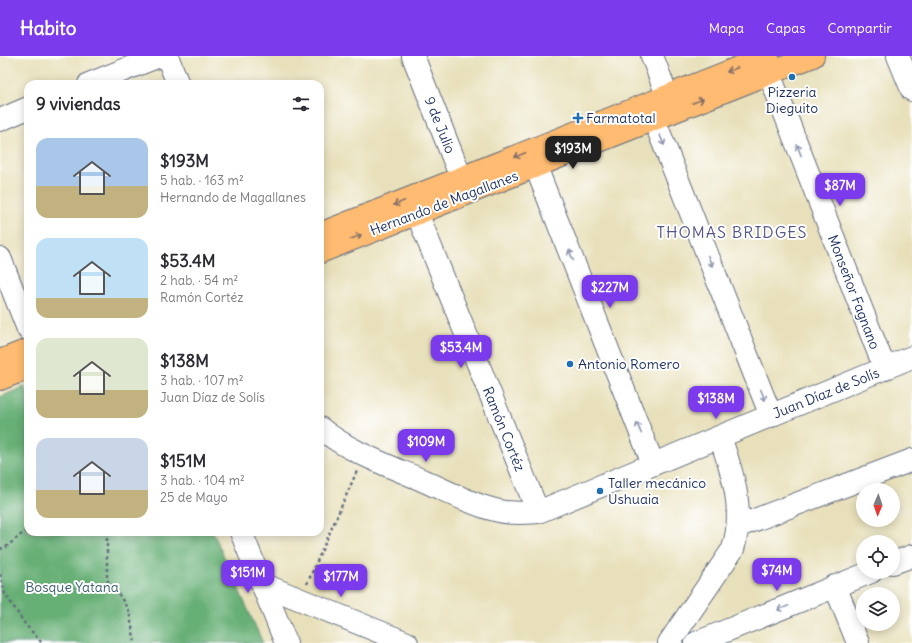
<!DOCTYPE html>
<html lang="es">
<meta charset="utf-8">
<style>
body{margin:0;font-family:Delius,sans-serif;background:#f2f2f3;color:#2b2b33;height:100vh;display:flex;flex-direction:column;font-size:15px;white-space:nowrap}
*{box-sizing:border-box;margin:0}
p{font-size:13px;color:#7c7c81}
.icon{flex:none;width:22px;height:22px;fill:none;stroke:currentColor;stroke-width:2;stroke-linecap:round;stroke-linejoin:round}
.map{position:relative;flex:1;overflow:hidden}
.sheet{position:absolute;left:24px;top:24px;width:300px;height:456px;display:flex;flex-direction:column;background:#fff;border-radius:12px;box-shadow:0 2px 10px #0003}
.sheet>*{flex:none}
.needle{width:26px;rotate:182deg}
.fabs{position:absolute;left:856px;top:427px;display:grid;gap:8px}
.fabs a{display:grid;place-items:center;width:44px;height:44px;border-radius:50%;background:#fff;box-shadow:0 2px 10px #0003;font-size:20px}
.price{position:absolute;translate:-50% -34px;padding:0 9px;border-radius:8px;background:#7c3aed;color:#fff;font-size:13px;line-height:26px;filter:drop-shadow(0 1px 2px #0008)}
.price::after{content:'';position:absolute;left:50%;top:24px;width:12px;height:9px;margin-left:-6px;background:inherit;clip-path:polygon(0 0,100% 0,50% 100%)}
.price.on{background:#222;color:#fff}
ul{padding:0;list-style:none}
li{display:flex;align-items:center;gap:12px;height:100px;padding:0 12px}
li span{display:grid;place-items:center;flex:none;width:112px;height:80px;border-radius:12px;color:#555}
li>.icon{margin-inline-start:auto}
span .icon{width:48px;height:48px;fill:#fffc;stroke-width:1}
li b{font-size:17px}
h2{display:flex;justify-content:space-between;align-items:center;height:48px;padding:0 12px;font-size:17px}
header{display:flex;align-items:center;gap:24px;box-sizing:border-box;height:56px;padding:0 20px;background:#7c3aed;color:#fff}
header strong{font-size:19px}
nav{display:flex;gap:22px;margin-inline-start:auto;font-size:14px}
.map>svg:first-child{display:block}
</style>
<header>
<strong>Habito</strong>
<nav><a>Mapa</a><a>Capas</a><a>Compartir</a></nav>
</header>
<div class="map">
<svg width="912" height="587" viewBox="0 0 912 587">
<rect width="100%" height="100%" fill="#fff"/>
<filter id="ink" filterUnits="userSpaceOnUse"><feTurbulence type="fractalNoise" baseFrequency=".025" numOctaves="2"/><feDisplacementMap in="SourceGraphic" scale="8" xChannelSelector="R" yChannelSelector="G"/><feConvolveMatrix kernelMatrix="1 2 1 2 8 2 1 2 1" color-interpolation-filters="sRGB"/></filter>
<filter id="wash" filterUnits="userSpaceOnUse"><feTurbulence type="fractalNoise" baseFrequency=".012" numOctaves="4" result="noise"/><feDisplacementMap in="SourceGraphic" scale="16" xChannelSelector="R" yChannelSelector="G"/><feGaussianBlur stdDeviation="0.9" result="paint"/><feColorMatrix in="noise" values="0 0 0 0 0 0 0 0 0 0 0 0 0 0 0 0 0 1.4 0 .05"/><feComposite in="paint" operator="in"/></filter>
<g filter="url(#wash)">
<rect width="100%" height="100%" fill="#e8e0ba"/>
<path fill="#66af75" stroke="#406f6a" d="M24,331L28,337V476H213L263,587H0V341Z"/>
</g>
<g filter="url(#ink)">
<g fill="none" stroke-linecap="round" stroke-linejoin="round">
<defs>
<path id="minor" d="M167,0L178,28
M413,0L467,137
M652,0L673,55
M898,0L912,34
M763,2L885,313
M89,28L159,0
M648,48L771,360
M0,64L28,52
M536,111L653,408
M417,157L538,456
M0,202L28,273
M320,372C349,396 390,410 424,425C447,435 470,448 495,454C508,458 524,457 538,456L912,301
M739,470L912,404
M241,476L286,587
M893,507L912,500
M262,528L407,587
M835,530L858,587
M669,587L733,493C745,454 733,418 720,381
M696,587L871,516"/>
<path id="major" d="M320,178L768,0
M320,196L813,0
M0,305L28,294
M0,323L28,312"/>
</defs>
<use href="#minor" stroke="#636d7e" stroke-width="24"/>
<use href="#major" stroke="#636d7e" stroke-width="24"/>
<path stroke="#636d7e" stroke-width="2.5" stroke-dasharray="3 3" stroke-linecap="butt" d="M107,476V524L118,537L129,555L135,587
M0,493L6,491L28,473
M0,518L5,538L25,568L42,587
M307,528L357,415"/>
<use href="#minor" stroke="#fff" stroke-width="22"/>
<use href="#major" stroke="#febb71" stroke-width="22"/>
</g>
<defs><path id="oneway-shaft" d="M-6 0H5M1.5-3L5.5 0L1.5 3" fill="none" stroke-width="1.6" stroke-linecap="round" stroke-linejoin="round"/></defs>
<g stroke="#816e67">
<use href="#oneway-shaft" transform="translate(732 14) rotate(158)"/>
<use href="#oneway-shaft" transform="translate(698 45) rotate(-22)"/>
<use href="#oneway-shaft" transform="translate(520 99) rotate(158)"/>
<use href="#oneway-shaft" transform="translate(399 147) rotate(158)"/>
<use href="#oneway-shaft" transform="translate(356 181) rotate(-22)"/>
</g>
<g stroke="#8d97ae">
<use href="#oneway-shaft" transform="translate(662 84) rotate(68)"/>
<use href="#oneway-shaft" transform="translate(799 94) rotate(-111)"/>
<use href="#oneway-shaft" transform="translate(571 199) rotate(-112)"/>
<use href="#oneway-shaft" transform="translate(710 205) rotate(68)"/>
<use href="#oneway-shaft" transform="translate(763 339) rotate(68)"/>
<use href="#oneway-shaft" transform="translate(639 372) rotate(-112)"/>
<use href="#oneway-shaft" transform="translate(783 552) rotate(158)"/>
</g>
</g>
<g fill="#1f6fb2" stroke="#fff" stroke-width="1.5">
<circle cx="792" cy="21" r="4"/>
<path d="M576 56h4v4h4v4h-4v4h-4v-4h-4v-4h4z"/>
<circle cx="570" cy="308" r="4"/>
<circle cx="600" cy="435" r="4"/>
</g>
<g text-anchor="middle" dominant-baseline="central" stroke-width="4" stroke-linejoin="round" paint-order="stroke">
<g font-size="14" fill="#1b2f5e" stroke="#fff" text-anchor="start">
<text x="792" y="36" text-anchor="middle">Pizzeria<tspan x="792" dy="16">Dieguito</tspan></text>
<text x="586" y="62">Farmatotal</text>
<text x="578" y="308">Antonio Romero</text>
<text x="608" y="427">Taller mecánico<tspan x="608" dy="16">Ushuaia</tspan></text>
</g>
<g font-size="14" fill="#1b2f5e" stroke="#fff">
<text transform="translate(440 69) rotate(68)">9 de Julio</text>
<text transform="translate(444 147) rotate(-21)">Hernando de Magallanes</text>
<text transform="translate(854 236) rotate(69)">Monseñor Fagnano</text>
<text transform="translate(826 337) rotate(-22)">Juan Díaz de Solís</text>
<text transform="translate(504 373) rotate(68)">Ramón Cortéz</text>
</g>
<g font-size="14" fill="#395e6b" stroke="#fff">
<text x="72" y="531">Bosque Yatana</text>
</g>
<g font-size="16" letter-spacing="1" fill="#555889" stroke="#fff">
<text x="732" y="176">THOMAS BRIDGES</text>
</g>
</g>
</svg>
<div class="fabs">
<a><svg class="needle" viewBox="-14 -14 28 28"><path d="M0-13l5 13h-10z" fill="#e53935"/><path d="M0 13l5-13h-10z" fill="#7c7c81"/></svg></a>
<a><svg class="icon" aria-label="locate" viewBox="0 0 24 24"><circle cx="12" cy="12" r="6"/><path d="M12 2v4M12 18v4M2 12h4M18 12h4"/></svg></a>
<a><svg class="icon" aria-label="layers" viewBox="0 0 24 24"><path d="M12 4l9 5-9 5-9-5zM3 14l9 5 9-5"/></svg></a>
</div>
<b class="price on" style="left:573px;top:114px">$193M</b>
<b class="price" style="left:840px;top:151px">$87M</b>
<b class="price" style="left:610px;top:253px">$227M</b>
<b class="price" style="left:461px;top:313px">$53.4M</b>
<b class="price" style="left:716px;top:364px">$138M</b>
<b class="price" style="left:426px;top:407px">$109M</b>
<b class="price" style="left:777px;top:536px">$74M</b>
<b class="price" style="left:248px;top:538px">$151M</b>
<b class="price" style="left:341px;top:542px">$177M</b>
<section class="sheet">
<h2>9 viviendas<svg class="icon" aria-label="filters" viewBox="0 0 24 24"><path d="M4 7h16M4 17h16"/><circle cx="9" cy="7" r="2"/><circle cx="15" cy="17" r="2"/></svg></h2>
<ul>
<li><span style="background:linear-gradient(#a9c7e8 60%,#c2b280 0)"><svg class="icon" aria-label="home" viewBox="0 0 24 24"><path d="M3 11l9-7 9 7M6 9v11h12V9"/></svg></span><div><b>$193M</b><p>5 hab. · 163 m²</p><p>Hernando de Magallanes</p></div></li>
<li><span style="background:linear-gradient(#bfe0f5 75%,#c2b280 0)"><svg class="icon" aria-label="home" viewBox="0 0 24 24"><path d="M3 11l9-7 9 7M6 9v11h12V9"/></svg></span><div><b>$53.4M</b><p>2 hab. · 54 m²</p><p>Ramón Cortéz</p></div></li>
<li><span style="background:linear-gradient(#dfe7d0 65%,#c2b280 0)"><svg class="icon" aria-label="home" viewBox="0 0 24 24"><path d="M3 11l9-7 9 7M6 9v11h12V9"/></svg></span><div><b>$138M</b><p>3 hab. · 107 m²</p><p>Juan Díaz de Solís</p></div></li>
<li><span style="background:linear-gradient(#c9d6e8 65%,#c2b280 0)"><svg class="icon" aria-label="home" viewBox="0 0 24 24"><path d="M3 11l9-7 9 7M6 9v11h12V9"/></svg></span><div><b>$151M</b><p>3 hab. · 104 m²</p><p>25 de Mayo</p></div></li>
</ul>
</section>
</div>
